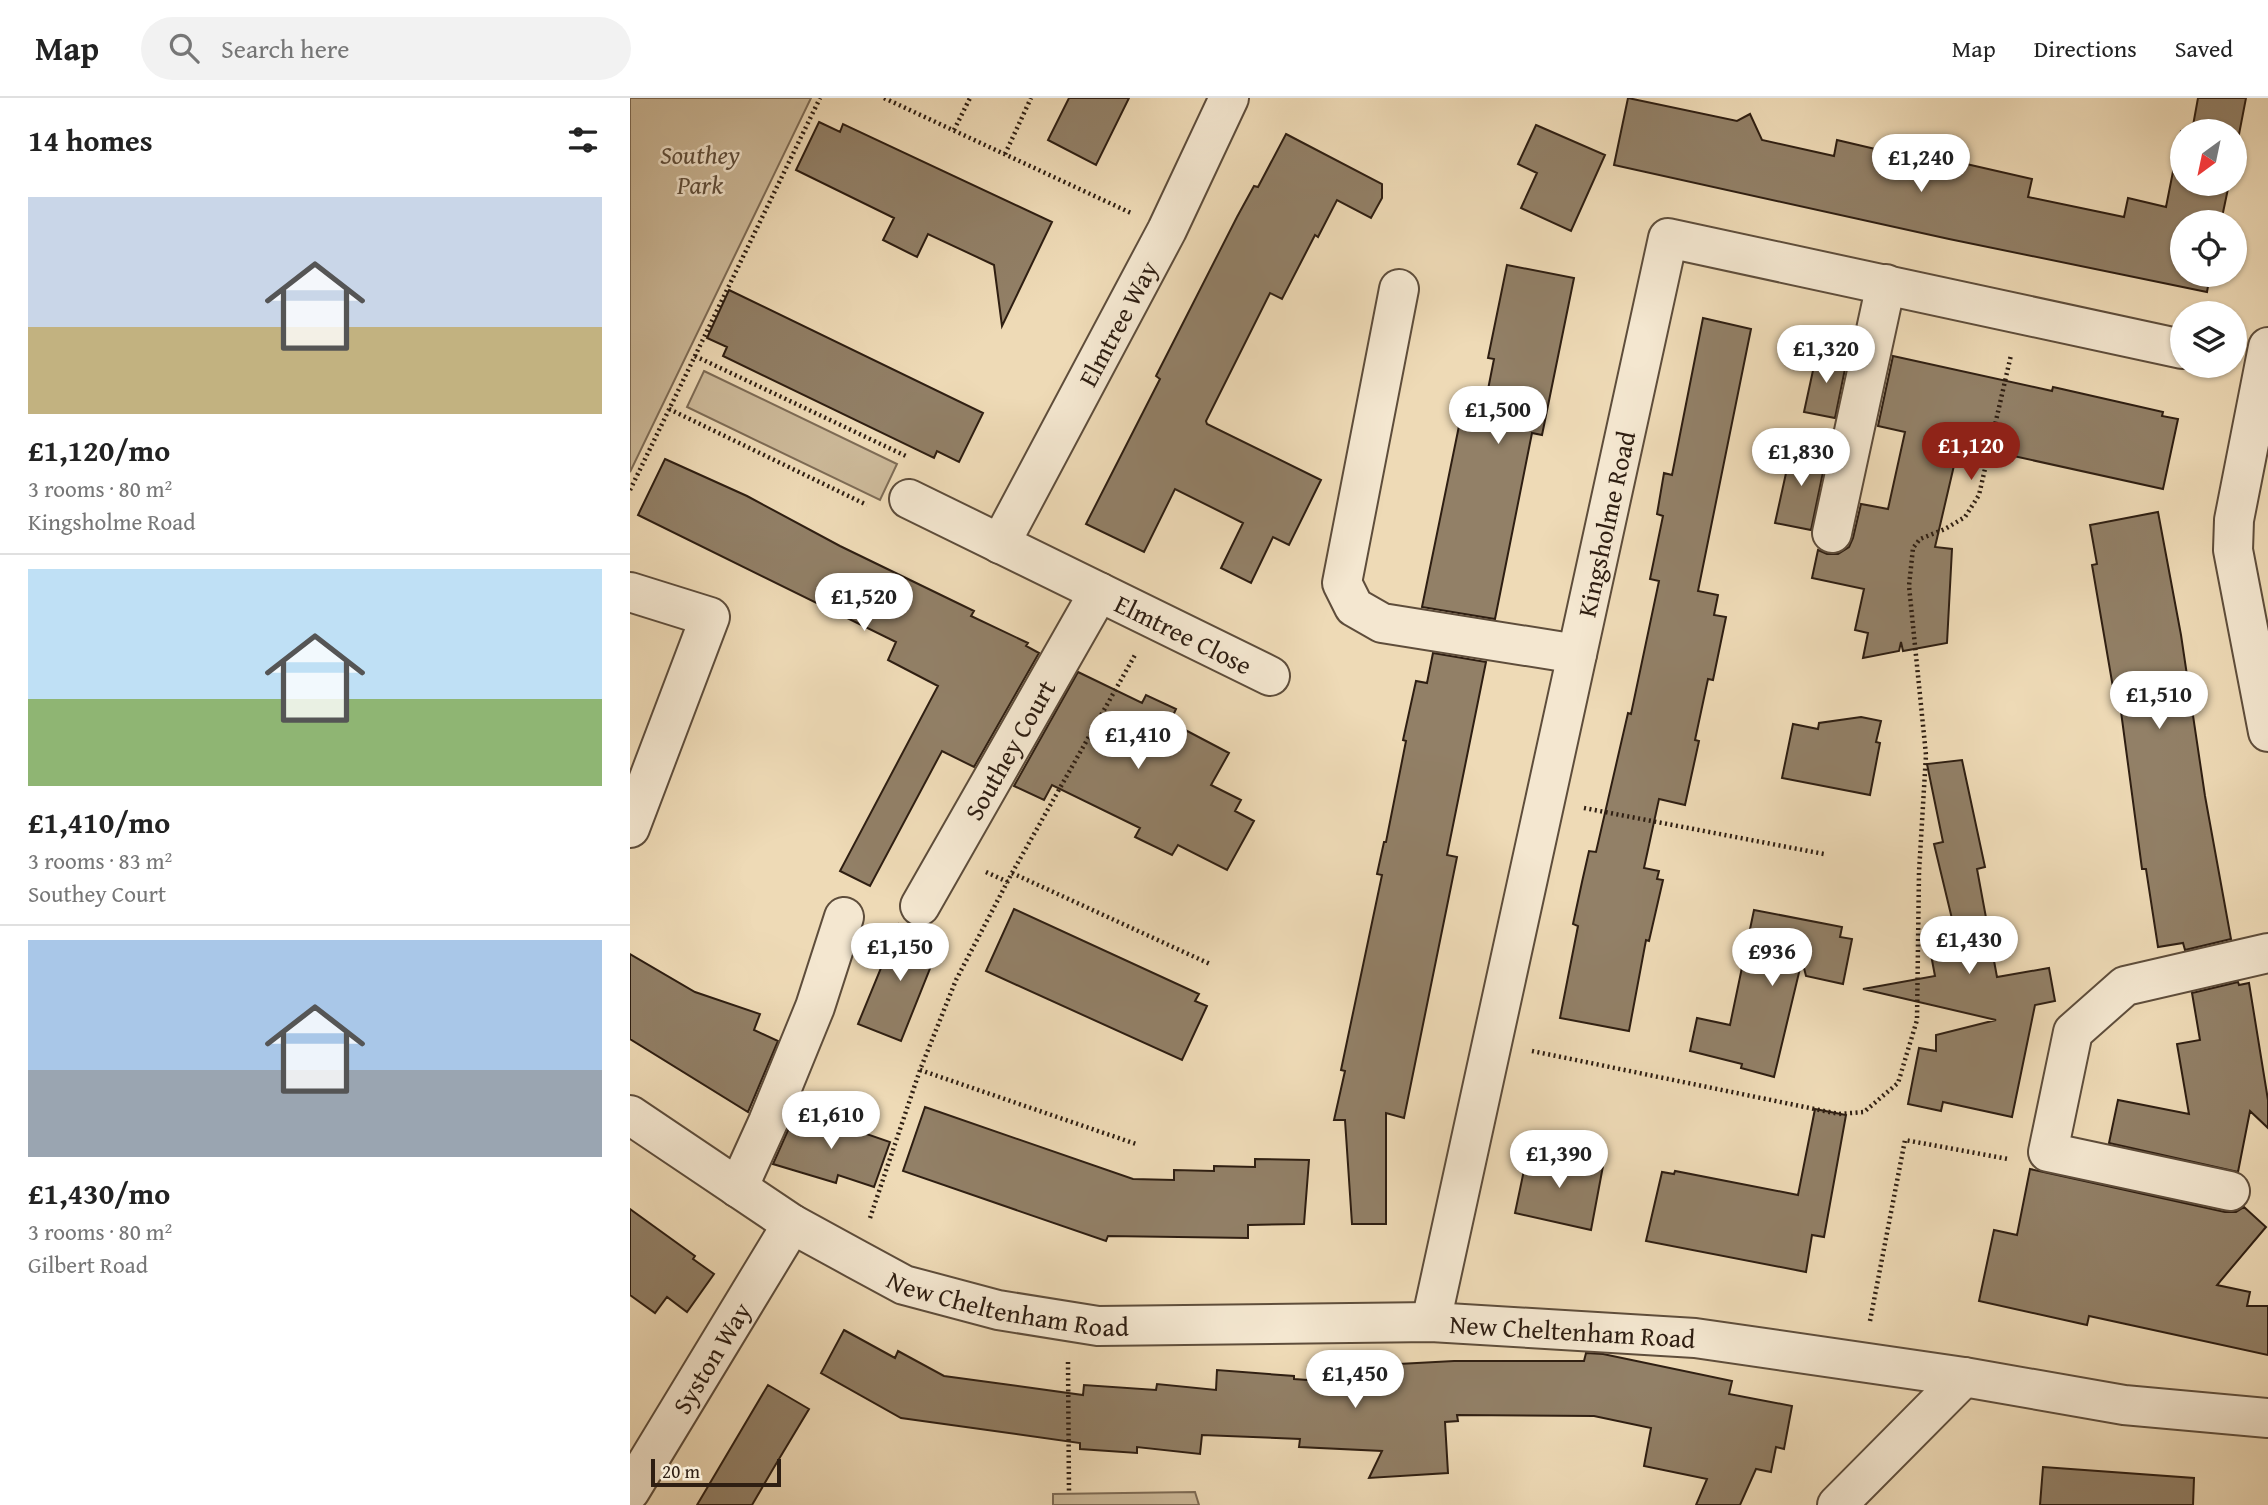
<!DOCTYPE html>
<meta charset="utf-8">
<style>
body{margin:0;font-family:"Gentium Book Plus",serif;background:#f2f2f2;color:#222;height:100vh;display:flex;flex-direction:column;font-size:26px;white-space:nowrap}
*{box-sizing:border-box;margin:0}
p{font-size:23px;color:#767676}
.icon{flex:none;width:38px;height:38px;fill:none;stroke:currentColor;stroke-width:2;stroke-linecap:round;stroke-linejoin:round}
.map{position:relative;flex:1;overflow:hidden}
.panel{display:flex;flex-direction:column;background:#fff;width:630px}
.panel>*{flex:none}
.needle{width:46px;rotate:213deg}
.controls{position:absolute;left:1540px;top:21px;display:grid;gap:14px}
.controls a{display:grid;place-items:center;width:77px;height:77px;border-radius:50%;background:#fff;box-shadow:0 2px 5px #0004;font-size:35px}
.scale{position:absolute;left:21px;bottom:18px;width:130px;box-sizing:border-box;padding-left:7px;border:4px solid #2e1e12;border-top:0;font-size:19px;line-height:24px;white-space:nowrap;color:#2e1e12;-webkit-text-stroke:5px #f4e7d0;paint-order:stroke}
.price{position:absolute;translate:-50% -60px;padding:0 16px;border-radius:24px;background:#fff;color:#222;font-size:23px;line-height:46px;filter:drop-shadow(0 2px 4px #0008)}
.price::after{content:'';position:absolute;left:50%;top:42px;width:21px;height:16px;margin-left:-10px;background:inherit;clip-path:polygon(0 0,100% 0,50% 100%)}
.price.on{background:#8f2418;color:#fff}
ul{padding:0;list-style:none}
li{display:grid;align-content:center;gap:14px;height:371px;padding:0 28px}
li+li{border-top:2px solid #e0e0e0}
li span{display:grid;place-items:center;height:217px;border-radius:0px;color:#555}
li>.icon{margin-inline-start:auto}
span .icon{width:126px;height:126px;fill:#fffc;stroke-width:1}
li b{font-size:30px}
h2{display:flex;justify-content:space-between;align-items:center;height:84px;padding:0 28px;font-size:30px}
header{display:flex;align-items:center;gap:42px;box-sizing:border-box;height:98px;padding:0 35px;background:#fff;border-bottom:2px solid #e0e0e0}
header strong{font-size:33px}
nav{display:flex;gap:38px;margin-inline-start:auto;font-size:24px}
.search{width:490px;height:63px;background:#f2f2f2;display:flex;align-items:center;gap:18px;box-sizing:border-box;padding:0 24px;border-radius:38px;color:#767676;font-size:26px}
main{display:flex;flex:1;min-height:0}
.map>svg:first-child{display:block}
</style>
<header>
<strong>Map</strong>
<div class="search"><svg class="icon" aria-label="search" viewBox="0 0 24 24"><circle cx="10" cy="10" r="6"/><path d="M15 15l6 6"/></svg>Search here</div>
<nav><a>Map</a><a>Directions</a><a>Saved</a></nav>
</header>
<main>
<section class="panel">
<h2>14 homes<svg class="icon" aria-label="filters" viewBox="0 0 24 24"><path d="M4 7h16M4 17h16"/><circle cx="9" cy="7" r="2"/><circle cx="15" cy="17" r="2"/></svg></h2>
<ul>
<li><span style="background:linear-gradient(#c9d6e8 60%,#c2b280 0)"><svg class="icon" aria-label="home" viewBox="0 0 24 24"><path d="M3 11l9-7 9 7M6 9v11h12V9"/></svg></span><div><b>£1,120/mo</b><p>3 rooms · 80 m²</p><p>Kingsholme Road</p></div></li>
<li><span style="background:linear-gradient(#bfe0f5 60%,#8fb573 0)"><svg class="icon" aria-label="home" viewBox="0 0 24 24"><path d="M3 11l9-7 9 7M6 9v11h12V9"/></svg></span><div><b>£1,410/mo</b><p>3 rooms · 83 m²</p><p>Southey Court</p></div></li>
<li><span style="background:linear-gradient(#a9c7e8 60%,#9aa5b1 0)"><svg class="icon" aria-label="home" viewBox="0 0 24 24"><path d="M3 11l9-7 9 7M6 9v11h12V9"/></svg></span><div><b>£1,430/mo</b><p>3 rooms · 80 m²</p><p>Gilbert Road</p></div></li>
</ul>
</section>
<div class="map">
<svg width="1638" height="1407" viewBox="0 0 1638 1407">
<rect width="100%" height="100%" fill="#eedab6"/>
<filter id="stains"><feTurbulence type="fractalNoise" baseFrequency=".00286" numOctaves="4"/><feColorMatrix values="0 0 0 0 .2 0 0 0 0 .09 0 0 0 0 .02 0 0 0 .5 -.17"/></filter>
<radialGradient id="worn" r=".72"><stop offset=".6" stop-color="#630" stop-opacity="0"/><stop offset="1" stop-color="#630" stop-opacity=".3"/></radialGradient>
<path fill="#cdba9a" stroke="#7e6c56" stroke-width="2" d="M0,0H181L0,374Z
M74,273L267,366L250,402L57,309Z
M565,1394L569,1407H423V1396Z"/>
<path fill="#928067" stroke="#2e1e12" stroke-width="2" d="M439,0H499L466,67L418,42Z
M998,0L1107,23L1120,16L1132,42L1204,58L1207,42L1309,66L1310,60L1402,81L1398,99L1494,119L1498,100L1536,109L1551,33H1554L1552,86H1599L1591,124H1552V177H1580L1577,194L1319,141L984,67Z
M1568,0H1616L1605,57V33H1562Z
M189,24L210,34L213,26L422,124L372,228L364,167L298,136L287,159L253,142L264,120L166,72Z
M906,27L975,57L941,133L891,110L907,75L888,66Z
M656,36L752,86V100L741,120L707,102L688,139L685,137L652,201L640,195L576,323L577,326L691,382L659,447L643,439L621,485L591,470L613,425L545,391L514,454L456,426L530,281L526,278L607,119L624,88L628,89Z
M877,167L944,180L912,337L902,335L865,521L792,509L829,328L850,332L864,261L858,260Z
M99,192L353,315L329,364L307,353L304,360L93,258L97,249L77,240Z
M1073,220L1121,231L1068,493L1088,497L1084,517L1096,519L1083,582L1078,581L1065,642L1069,643L1055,707L1029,701L1014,770L1029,773L1027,781L1033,782L1019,843L1016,842L999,933L930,920L948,828L943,826L952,784L959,753L966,754L998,615L1001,616L1029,483L1020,481L1033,418L1027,416L1034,375L1042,377Z
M1187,254L1217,261L1205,320L1174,314Z
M1263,258L1422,293L1423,289L1533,314L1532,318L1548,321L1533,391L1329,346L1305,449L1322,451L1317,545L1273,553L1271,544L1269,553L1233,560L1238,535L1225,532L1234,491L1182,480L1188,452L1197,456H1208L1219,449L1223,440L1231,406L1258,411L1275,334L1248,328Z
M1162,348L1197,355L1181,432L1145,425Z
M35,361L117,398L210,448L344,513L341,518L398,545L396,548L409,555L344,669L312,653L240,788L210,773L308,588L258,562L266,544L8,417Z
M1528,414L1551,537L1575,698L1601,841L1555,852L1553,845L1528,849L1516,771H1512L1490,606L1486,607L1462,467L1467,466L1460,427Z
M803,555L856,564L817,757L827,759L774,1020L756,1015V1126H722L715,1022H704L715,973L711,972L752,777L747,776L754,744H756L776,643L773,642L786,583L797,585Z
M448,574L512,605L516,597L546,611L540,624L599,655L581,687L611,702L605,713L624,723L597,772L548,747L542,757L505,739L510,730L422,687L414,702L384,688Z
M1231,619L1251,623L1246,644L1250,645L1240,697L1152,680L1163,626L1188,631L1189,625Z
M1332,662L1355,769L1347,771L1367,879L1419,870L1425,903L1405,907L1382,1019L1313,1004L1311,1013L1278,1006L1289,950L1306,953V937L1366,922L1233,891L1305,878L1296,830L1323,825L1304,746L1313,744L1297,666Z
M384,811L569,896L565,903L577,908L552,962L356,873Z
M1124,812L1212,829L1210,839L1222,841L1213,886L1176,878L1172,862L1144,979L1111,970L1112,966L1060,953L1067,920L1100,927Z
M269,826L311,843L271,943L228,926Z
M0,856L65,894L130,916L124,932L148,943L118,1014L0,941Z
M1608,884L1609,887L1619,885L1638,1002V1030L1620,1013L1608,1074L1479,1045L1488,1002L1559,1016L1547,946L1570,942L1562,895Z
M295,1009L503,1081L544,1082V1072L584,1073V1068L625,1069V1061L679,1062L674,1126L618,1127V1140L478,1138L476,1143L273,1073Z
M1185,1011L1216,1017L1194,1139L1182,1137L1176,1174L1016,1143L1032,1074L1044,1076L1045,1073L1168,1097Z
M167,1012L260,1044L244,1089L208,1077L206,1085L143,1066Z
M898,1053L973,1068L961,1132L885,1115Z
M1400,1071L1595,1114H1606L1614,1109L1636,1129L1587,1187L1620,1194L1617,1208H1638V1257L1459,1218L1457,1227L1349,1203L1364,1132L1387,1137Z
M0,1111L65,1158L63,1161L84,1176L57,1214L37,1199L25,1215L0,1197Z
M214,1232L265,1260L268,1253L314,1278L453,1297L454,1287L526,1292L527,1286L586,1292L587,1272L664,1278V1281L734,1286L732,1268L824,1263H954L956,1255L973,1256L1102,1283L1099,1296L1162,1308L1154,1351L1146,1349L1141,1374L1126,1371L1110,1407H1066L1077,1381L1014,1368L1021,1330L964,1318L827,1317L828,1323L815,1324L818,1375L739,1380L752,1353L669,1349L670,1341L572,1337L570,1356L507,1349V1355L450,1351V1345L271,1320L191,1275Z
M138,1287L179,1311L143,1371L122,1407H67Z
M1413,1369L1564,1380L1563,1407H1410Z"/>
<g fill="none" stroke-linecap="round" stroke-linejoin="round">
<defs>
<g id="minor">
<path d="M769,191L712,485L724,509L752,525L947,556"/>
<path d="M1638,249L1604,422L1603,452L1638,634"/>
<path id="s1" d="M279,401L640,578"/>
<path d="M1202,435L1256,186"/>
<path id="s2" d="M370,446L537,132L599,0"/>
<path d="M0,494L80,519L0,730"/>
<path id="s3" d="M290,808L469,494"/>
<path id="s4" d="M0,1017L162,1126L226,1161L274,1187L368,1212L468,1228L801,1224L1065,1240L1334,1279L1494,1307L1638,1320"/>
<path d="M108,1090L138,1024L185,909L214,819"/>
<path d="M1600,1093L1418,1054L1443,934L1495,888L1638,855"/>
<path id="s5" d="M801,1224L1038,140L1552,251"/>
<path id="s6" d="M0,1393L162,1126"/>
<path d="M1207,1407L1334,1279"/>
</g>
</defs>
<use href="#minor" stroke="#5e4d3b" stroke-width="42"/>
<path stroke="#2e1e12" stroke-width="4.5" stroke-dasharray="2 3.5" stroke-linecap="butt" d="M254,0L501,115
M324,32L340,0
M375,56L401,0
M65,258L278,359
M39,311L237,407
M0,392L190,0
M954,710L1194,756
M356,774L378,784
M382,775L580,866
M902,953L1209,1016L1234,1014L1268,985L1287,922L1289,774L1296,657L1279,488L1283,450L1290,441L1315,431L1335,419L1349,397L1381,257
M290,972L506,1046
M240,1120L290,972L326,882L382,775L505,557
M1240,1223L1275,1042L1378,1061
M438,1264L439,1396"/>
<use href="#minor" stroke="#f4e7d0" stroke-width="38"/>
</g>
<g text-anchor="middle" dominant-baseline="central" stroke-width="5" stroke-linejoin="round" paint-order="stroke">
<g font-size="26" font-style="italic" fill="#5e4d3b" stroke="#f4e7d0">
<text x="70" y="56">Southey<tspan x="70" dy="30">Park</tspan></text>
</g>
<g font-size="26" fill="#2e1e12" stroke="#f4e7d0">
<text stroke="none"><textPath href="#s2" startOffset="250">Elmtree Way</textPath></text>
<text stroke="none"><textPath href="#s5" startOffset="817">Kingsholme Road</textPath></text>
<text stroke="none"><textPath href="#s1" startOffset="306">Elmtree Close</textPath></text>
<text stroke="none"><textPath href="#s3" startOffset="180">Southey Court</textPath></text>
<text stroke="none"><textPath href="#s4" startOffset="429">New Cheltenham Road</textPath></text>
<text stroke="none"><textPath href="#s4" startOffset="996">New Cheltenham Road</textPath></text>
<text stroke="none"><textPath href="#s6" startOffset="156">Syston Way</textPath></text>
</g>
</g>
<rect width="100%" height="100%" filter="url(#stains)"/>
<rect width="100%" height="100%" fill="url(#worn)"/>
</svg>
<div class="controls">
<a><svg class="needle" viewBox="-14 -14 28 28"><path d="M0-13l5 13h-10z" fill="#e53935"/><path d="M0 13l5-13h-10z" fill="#767676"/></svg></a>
<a><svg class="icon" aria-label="locate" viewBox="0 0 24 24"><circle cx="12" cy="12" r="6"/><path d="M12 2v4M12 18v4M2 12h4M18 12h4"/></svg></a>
<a><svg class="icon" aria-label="layers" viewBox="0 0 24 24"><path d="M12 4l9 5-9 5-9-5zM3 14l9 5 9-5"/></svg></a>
</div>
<div class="scale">20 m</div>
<b class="price" style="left:1291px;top:96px">£1,240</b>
<b class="price" style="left:1196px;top:287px">£1,320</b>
<b class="price" style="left:868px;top:348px">£1,500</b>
<b class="price on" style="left:1341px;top:384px">£1,120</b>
<b class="price" style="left:1171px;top:390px">£1,830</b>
<b class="price" style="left:234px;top:535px">£1,520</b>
<b class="price" style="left:1529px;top:633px">£1,510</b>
<b class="price" style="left:508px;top:673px">£1,410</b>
<b class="price" style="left:1339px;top:878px">£1,430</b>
<b class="price" style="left:270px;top:885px">£1,150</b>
<b class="price" style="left:1142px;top:890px">£936</b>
<b class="price" style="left:201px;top:1053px">£1,610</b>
<b class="price" style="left:929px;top:1092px">£1,390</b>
<b class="price" style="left:725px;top:1312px">£1,450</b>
</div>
</main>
